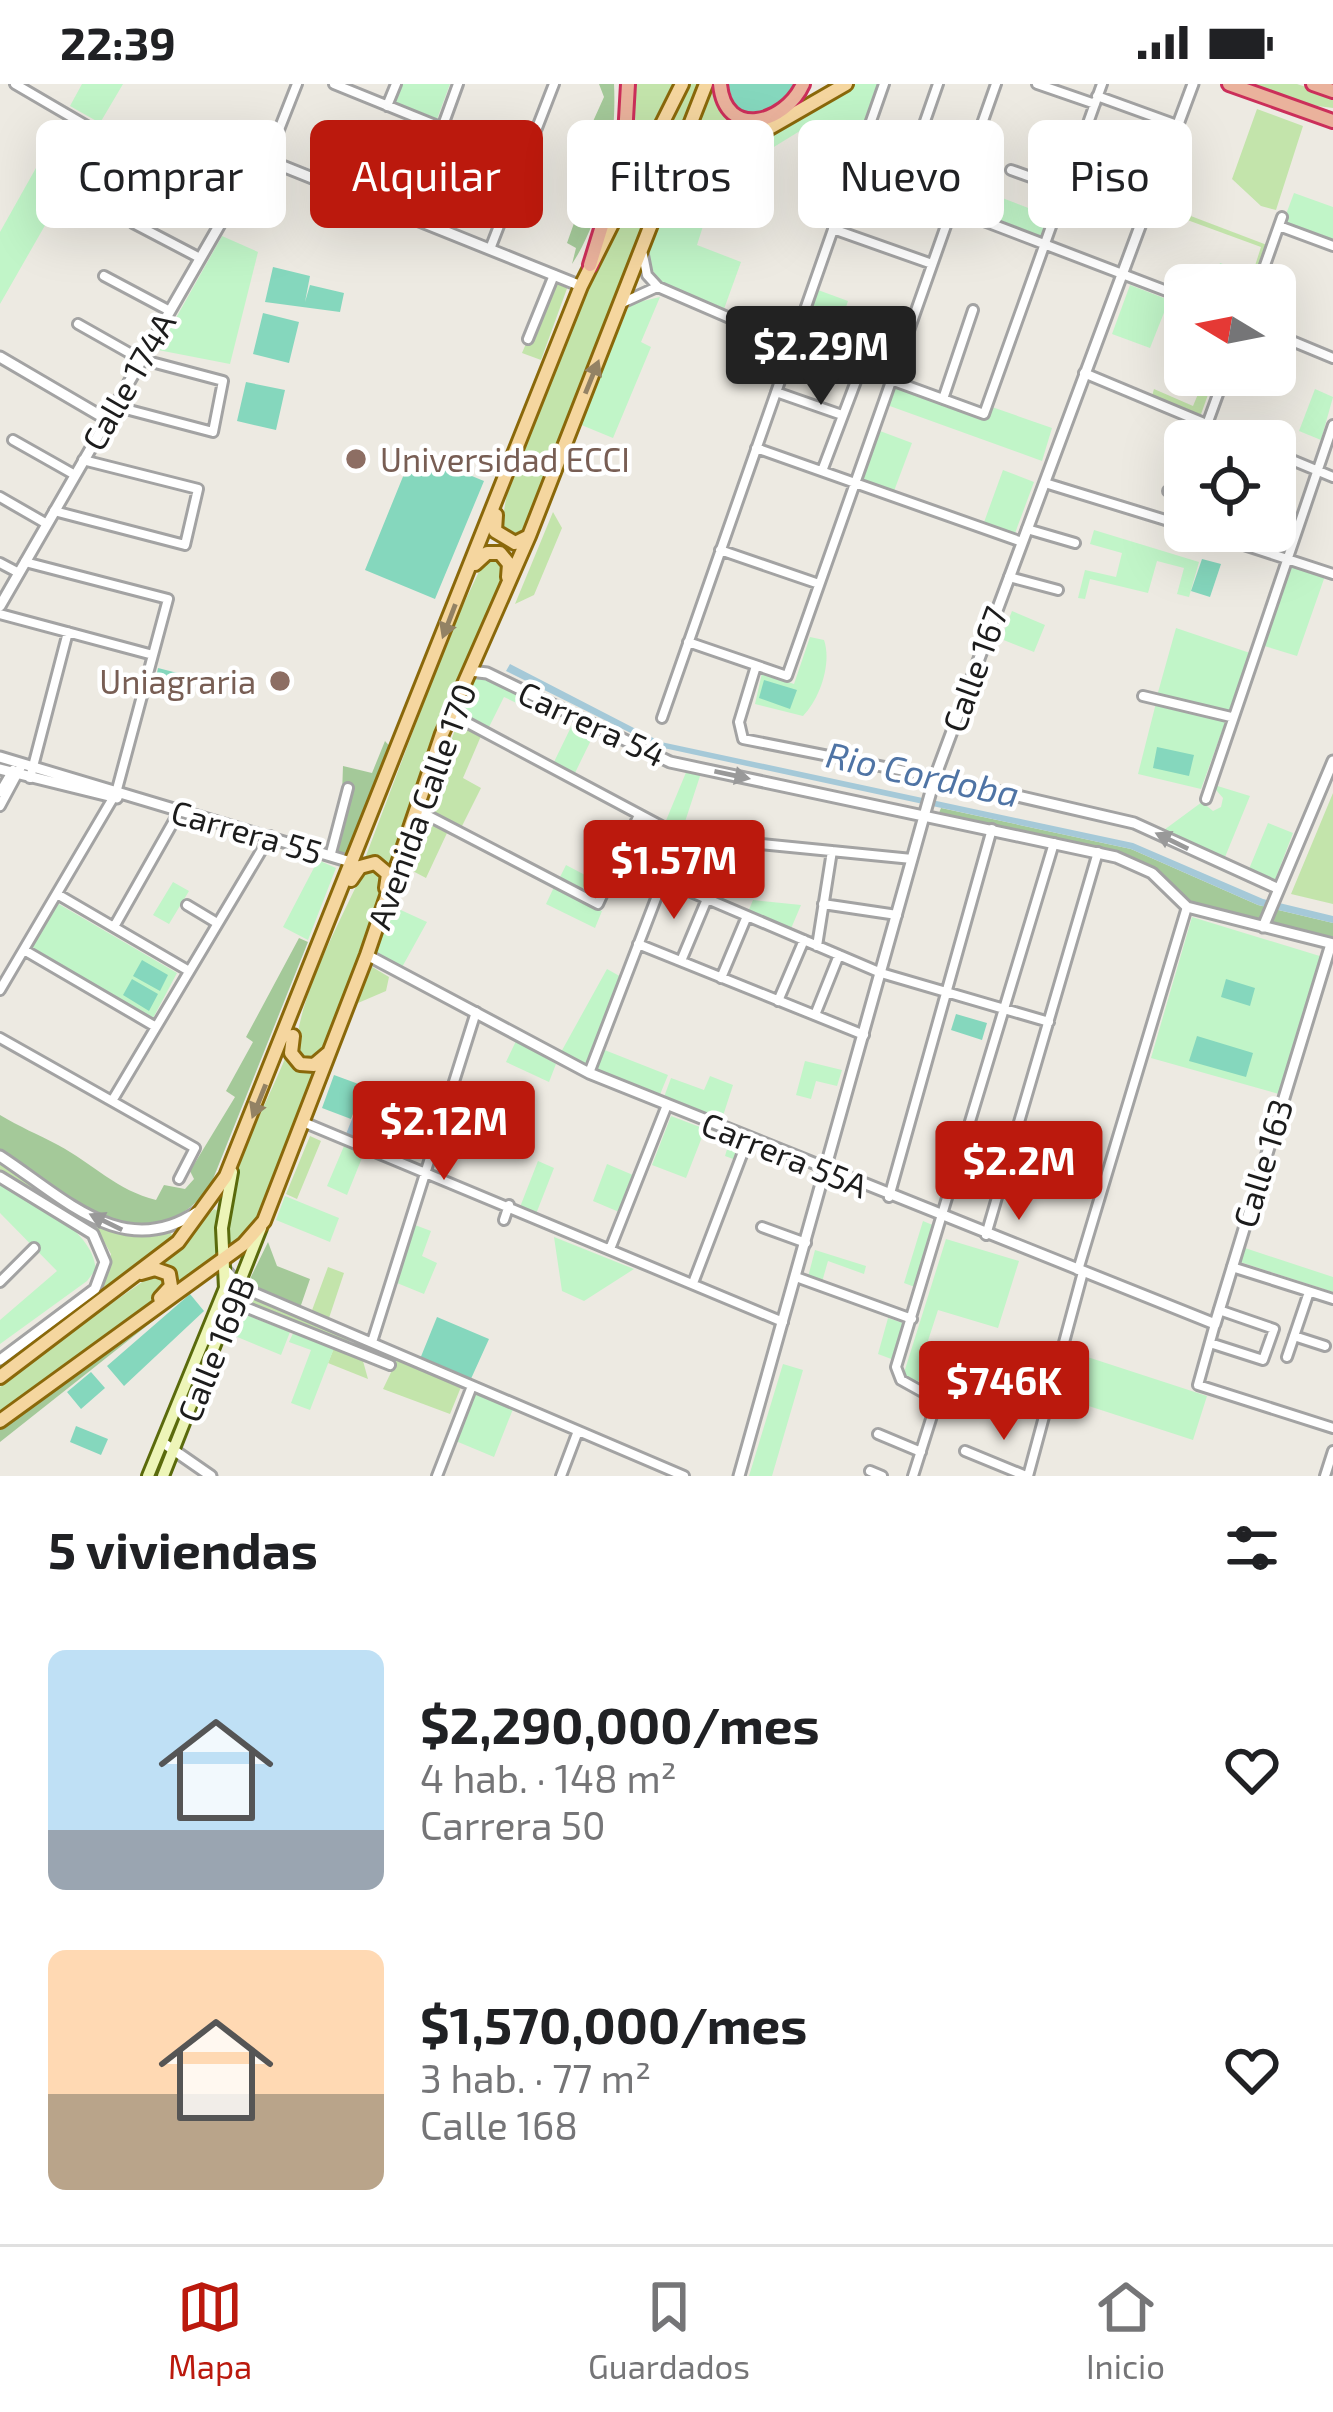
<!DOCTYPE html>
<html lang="es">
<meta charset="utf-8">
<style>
body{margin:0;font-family:"Exo 2",sans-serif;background:#f2f2f2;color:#202124;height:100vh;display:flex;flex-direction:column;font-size:45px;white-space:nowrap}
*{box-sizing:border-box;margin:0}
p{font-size:39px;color:#757577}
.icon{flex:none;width:66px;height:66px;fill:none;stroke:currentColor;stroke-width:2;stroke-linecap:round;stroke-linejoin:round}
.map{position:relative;height:1392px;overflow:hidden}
.drawer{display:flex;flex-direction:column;background:#fff;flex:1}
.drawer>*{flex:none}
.banner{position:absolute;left:36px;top:36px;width:1263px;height:108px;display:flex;gap:24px}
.needle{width:78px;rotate:280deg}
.tools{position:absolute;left:1164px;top:180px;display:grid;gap:24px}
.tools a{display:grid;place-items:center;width:132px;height:132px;border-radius:18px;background:#fff;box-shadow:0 12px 48px #0002;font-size:60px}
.price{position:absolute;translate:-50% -102px;padding:0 27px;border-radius:12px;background:#bb190d;color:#fff;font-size:39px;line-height:78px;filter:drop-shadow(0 3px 6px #0008)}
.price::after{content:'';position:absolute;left:50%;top:72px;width:36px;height:27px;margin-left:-18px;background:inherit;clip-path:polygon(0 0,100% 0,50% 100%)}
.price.current{background:#222;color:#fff}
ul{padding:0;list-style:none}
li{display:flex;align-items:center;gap:36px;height:300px;padding:0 48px}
li span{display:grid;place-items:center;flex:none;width:336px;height:240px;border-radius:18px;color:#555}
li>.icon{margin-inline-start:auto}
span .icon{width:144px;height:144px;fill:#fffc;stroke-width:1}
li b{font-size:51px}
h2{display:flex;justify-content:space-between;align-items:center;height:144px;padding:0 48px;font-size:51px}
.tag{padding:0 42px;border-radius:18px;background:#fff;box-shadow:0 12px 48px #0002;font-size:42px;line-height:108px}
.tag.current{background:#bb190d;color:#fff}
.status{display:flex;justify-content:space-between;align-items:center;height:84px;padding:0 60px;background:#fff;direction:ltr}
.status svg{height:33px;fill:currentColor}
.tab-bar{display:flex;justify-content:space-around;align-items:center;height:168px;border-top:3px solid #e0e0e0;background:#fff;font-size:33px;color:#757577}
.tab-bar a{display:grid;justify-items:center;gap:6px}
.tab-bar .current{color:#bb190d}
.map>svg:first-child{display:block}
</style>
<div class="status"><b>22:39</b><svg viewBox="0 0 49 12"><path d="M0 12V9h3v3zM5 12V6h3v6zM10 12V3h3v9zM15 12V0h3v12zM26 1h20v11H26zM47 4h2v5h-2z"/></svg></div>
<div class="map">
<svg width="1333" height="1392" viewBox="0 0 1333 1392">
<rect width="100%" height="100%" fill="#edeae2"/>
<path fill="#c3e4ab" d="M632,0H675L616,122L631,67Z
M690,0H701L526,445L522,451L505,454C482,397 656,69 690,0Z
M711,0H716L727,35L756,45L674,94Z
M1246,0H1297L1333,12V24L1302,20Z
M1257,25L1303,42L1276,126L1261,122L1232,95Z
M1160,126H1175L1267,161L1256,192L1252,191L1261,163Z
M554,194L569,199L541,276L522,269Z
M1206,291H1215L1200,333L1152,312L1154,305L1193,322Z
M553,428L562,444L534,511L515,520Z
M497,473L508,485L391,787L379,776L364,777L451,547L483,479Z
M457,640L481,652L463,694L481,704L460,746L426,729Z
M1333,709V820L1291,810Z
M425,737L447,749L426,794L407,784Z
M372,784L380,786L385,800L321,973L306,977L297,972C291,927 343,831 363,788Z
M369,881L389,893L386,907L358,919Z
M286,972L310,987L321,982L259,1136L232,1162C213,1114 267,1021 286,972Z
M310,1052L321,1057L297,1115L286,1110Z
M0,1080C47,1109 111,1169 170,1148L174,1154L0,1288V1280L101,1205L111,1170L98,1147L0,1088Z
M214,1125L220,1128L217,1173L176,1199L162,1179Z
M328,1183L344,1189L328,1237L311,1229Z
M152,1191H162L167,1199L164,1208L0,1329V1303L20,1284Z
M249,1209L351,1252L347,1261L244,1222Z
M356,1255L461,1303L450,1330L383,1305L396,1278L353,1262Z
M334,1264L363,1277L368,1295L328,1279Z"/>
<path fill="#a4c999" d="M599,0H614C617,60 603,133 572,180L576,164L567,159L597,74L581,64L604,13Z
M385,657L393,666L351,775L334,767L349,720L342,710L343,682L372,689Z
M941,724L1131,765L1258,821L1333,839V853L1190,818L1162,790L1128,771L939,729Z
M299,854L308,858L209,1105C139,1186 69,1112 0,1067V1031C20,1043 37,1050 58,1061C92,1079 118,1107 156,1116L164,1101L185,1105L194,1095L190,1087L235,1013L226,1007L253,958L246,953Z
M268,1158L277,1182L310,1195L300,1224L247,1201Z
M211,1191L0,1358V1343Z"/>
<path fill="#c1f5c8" d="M82,0H123L100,39L70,22Z
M401,0H450L437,35L394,18Z
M853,0H878L857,66L816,56L808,42L717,98L697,161L741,178L724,225C706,219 678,212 664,200C587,132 812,21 853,0Z
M59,43L91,61L0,220V148Z
M966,100L1049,132L1041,155L958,122Z
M1294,109L1333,123V160L1282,141Z
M222,152L258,168L230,280L158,266Z
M1220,179L1256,192L1252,201H1212Z
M1130,201L1169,216L1150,264L1112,250Z
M818,206L848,217L844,229L852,232L840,264L801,248Z
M660,213L641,258L651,263L613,354L579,340L630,220Z
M894,301L986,334L992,323L1052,344L1042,377L887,321Z
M1315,305L1333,313L1321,356L1299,347Z
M880,347L912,359L894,407L862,396Z
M1003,386L1034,398L1014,452L983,441Z
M1094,446L1199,478L1189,513L1177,510L1184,484L1157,477L1148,509L1090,495L1085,515L1078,514L1085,486L1116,493L1122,469L1090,460Z
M1288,478L1325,492L1297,572L1261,561Z
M1012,527L1045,541L1034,568L1001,555Z
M1176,544L1250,569L1229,629L1157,612Z
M810,553L824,556C832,579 820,615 803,632L755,620L762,589L794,600Z
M477,590L549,626L546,633L504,613L487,647L458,631Z
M1156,619L1226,636L1201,705L1138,690Z
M572,641L593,652L574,691L553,680Z
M687,686L701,689L681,750L665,739Z
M1211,700L1250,712L1225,773L1164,746L1202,718L1213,727L1221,723L1223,714Z
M641,739L675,756L663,787L627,769Z
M1268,739L1293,749L1275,796L1249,785Z
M318,776L336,784L308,856L283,843Z
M566,781L604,801L596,815L559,795Z
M173,798L189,807L169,840L153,831Z
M554,803L602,827L595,844L546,820Z
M753,816L801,821L790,847L748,828Z
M57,819L177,889L152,936L30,862Z
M392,822L427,838L401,885L375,871Z
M1192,833L1323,873L1279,1010L1151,974Z
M607,885L623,894L589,985L560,970Z
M516,957L556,980L549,998L506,978Z
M602,965L668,991L659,1013L595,987Z
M805,977L842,986L837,1002L816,997L811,1015L796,1011Z
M710,992L733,1001L721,1038L664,1013L671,994L704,1006Z
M671,1032L742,1059L736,1076L725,1072L728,1062L702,1053L686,1094L652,1081Z
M445,1036L479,1048L470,1074L437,1060Z
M344,1062L364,1069L347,1111L327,1102Z
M538,1077L554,1084L536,1130L520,1123Z
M607,1080L633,1091L619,1128L593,1117Z
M0,1099C34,1121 91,1142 96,1185L87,1197L0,1260V1236L57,1187L0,1129Z
M285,1112L339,1134L330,1158L276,1136Z
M923,1137L935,1142L915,1203L904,1199Z
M415,1141L431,1147L422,1172L437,1179L424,1210L397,1199Z
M554,1153L634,1185L584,1217L562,1207Z
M946,1155L1019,1177L998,1244L938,1226L923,1272L986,1292L975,1328L945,1316V1306L903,1292Z
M1245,1164L1333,1193V1208L1240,1178Z
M815,1166L866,1182L864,1190L828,1177L822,1198L808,1193Z
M244,1230L290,1248L281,1271L230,1250Z
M888,1234L906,1240L894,1276L878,1270Z
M295,1245L336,1259L310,1326L291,1319L311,1266L289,1258Z
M1069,1267L1207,1312L1193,1356L1055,1311Z
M783,1280L803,1286L772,1392H749Z
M472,1302L515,1320L494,1373L451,1355Z"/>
<path fill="#85d7bd" d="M728,0H795L790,11L759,31L735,25Z
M273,183L310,192L305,218L310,201L344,209L340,228L265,218Z
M263,229L299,238L289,279L253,270Z
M246,298L285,306L276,346L237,337Z
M413,368L484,397L435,515L365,486Z
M1202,475L1221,480L1210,513L1191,507Z
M158,584L193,593L188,613L154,604Z
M764,596L797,606L790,625L759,614Z
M1157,663L1194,671L1189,692L1153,684Z
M142,876L168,891L160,907L133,892Z
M132,895L158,910L149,927L123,911Z
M1226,895L1255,904L1250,922L1221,913Z
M956,930L987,939L982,956L951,946Z
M1197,952L1253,969L1246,993L1189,977Z
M334,991L364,1002L351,1035L322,1024Z
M190,1210L204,1227L124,1302L107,1282Z
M437,1233L489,1255L470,1297L420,1275Z
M91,1288L105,1304L81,1325L67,1308Z
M76,1342L108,1355L101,1371L70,1358Z"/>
<path fill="#a5c9d8" d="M510,580L661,658L1133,759L1263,815L1333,832V839L1258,821L1131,765L659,663L506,587Z
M365,1003L395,1015L374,1061L346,1050Z"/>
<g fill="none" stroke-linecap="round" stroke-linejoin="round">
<defs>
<path id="minor" d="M15,0L145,76
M334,0L524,77
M1037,0L1095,20
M1097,12L1177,41
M387,22L396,0
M442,44L458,0
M1079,65L1158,91
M267,76L297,0
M163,85L228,120
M1011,86L1064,105
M853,87L1185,214
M901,106L938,0
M133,139L198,173
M1279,142L1333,162
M833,145L932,180
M490,165L554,0
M643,171L647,191L658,203L792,261
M104,192L168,226
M1258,201L1282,133
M622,219L657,203
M78,240L140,275L223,297L213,348L114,322
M796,250L894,288
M1275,250L1333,274
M528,255L554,191
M1084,289L1247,357
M891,296L984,330L1102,0
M776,308L842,331
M943,315L973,226
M13,356L75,391
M1201,357L1225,291
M756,364L1022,458
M1275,369L1333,393
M822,387L864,276
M1045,399L1185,442
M1168,407H1169
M0,413L47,440
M54,427L185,461L198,405L83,376
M1171,437L1185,398
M1027,445L1075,459
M1201,447L1333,490
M720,466L819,500
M0,479L19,489
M1009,493L1058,506
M0,530L153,571
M688,558L787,592L996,0
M756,582L739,638L743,655L935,693
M1143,612L1231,633
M451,630L680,752L912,775
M662,634L884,0
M30,694L68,548
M0,708L13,686
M1206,715L1333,341
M0,722L22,681
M417,726L598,820L639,731
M331,769L348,704
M663,796L881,889L1049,938
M57,810L189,887
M823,820L897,831
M187,821L217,839
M115,841L179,728
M638,860L864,951
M817,862L832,767
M24,866L156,943
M681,877L707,815
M721,894L747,832
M0,906L116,709L168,515L25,478
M778,917L804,856
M815,931L839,871
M0,954L195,1064L179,1095
M589,989L680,752
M112,1017L270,752
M303,1038L783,1238
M889,1113L992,745
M504,1136L509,1121
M762,1143L806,1159
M986,1151L1098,768
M610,1165L667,1021
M1232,1183L1333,1215
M1078,1186L1187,823
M227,1187L241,1203L684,1392
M796,1193L912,1235
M0,1198L34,1164
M693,1199L748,1055
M235,1219L390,1281
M1215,1240L1198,1301L1333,1344
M1294,1252L1325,1262
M372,1258L476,928
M1210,1259L1263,1276L1274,1245L1219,1226
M1287,1273L1309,1208
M878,1350L921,1368
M965,1367L1026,1392
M870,1387L882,1392
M437,1392L472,1302
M561,1392L578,1347
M913,1392L937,1316L901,1296L896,1283L1054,759
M1028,1392L1083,1188
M1325,1392L1333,1367"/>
<path id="tertiary" d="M0,273L106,335
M0,522L257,76L275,79L581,202
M470,587L487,589L670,678L1116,773L1152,789L1187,823L1333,860
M0,673L354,779
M0,685L117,714
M935,693L1134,739L1279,805
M1263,843L1333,677
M367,871L589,989L1215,1240L1331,860
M0,1072C63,1113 123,1178 197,1128
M0,1093L93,1150L105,1178L95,1205L0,1276
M162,1358L211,1392
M739,1392L935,693L1193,0"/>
<path id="secondary" d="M148,1392L225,1204L222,1144L232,1088
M163,1392L261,1144"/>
<path id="primary" d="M664,124L702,83L846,0
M496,431L495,447L515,459L529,452
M475,480L487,469H500L509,480L508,493
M351,796L360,783L375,779L388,790L386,804
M293,952L291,969L300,980L314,981L327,970
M141,1189L155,1185L169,1190L171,1202L160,1214
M0,1293L178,1158L226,1092L581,202L682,0
M0,1337L244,1160L264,1137L367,871L442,650L529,452L706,0"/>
<path id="trunk" d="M720,0C725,56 785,40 803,0
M1229,0L1333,37
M1313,0L1333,7
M590,181L624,70L628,0"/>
</defs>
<use href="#minor" stroke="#a3a3a3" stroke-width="14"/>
<use href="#tertiary" stroke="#a3a3a3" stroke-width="15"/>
<use href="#secondary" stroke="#5a6a0c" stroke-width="16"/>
<use href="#primary" stroke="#8a680a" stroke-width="18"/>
<use href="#trunk" stroke="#cb2f5a" stroke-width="18"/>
<use href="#minor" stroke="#fff" stroke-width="8"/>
<use href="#tertiary" stroke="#fff" stroke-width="9"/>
<use href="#secondary" stroke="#edf5b8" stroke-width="10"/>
<use href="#primary" stroke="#f5d69f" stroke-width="12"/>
<use href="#trunk" stroke="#eab29c" stroke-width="12"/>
</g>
<defs><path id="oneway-solid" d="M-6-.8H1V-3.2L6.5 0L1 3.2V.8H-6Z" transform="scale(3)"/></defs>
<g fill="#938264">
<use href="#oneway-solid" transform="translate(592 293) rotate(-68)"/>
<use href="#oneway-solid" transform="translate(449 537) rotate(111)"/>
<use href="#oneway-solid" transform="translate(259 1017) rotate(112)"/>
</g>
<g fill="#999">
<use href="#oneway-solid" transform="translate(732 691) rotate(12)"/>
<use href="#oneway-solid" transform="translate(1172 757) rotate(-154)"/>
<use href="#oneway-solid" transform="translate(106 1138) rotate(-154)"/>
</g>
<g fill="#8d6e63" stroke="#fff" stroke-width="4.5">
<circle cx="356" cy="375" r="12"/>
<circle cx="280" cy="597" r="12"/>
</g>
<g text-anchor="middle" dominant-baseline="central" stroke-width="9" stroke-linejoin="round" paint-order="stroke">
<g font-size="33" fill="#1c1c1c" stroke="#fff">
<text transform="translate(128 297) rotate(-60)">Calle 174A</text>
<text transform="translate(974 585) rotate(-70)">Calle 167</text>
<text transform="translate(592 639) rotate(25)">Carrera 54</text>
<text transform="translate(421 722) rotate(-70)">Avenida Calle 170</text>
<text transform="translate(247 747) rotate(16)">Carrera 55</text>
<text transform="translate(785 1070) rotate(22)">Carrera 55A</text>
<text transform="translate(1262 1079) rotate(-73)">Calle 163</text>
<text transform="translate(215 1265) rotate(-68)">Calle 169B</text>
</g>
<g font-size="33" fill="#785e54" stroke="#fff" text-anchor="start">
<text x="380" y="375">Universidad ECCI</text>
<text x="256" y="597" text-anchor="end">Uniagraria</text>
</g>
<g font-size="36" font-style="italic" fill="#4f74a5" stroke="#fff">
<text transform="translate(923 689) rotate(12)">Rio Cordoba</text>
</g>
</g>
</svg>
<div class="tools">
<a><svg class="needle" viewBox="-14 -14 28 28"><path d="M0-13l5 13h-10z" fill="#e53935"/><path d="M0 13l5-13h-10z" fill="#757577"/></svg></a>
<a><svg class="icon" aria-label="locate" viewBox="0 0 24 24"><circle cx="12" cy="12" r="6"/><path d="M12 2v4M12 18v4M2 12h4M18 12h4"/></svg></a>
</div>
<b class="price current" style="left:821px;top:324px">$2.29M</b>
<b class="price" style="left:674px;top:838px">$1.57M</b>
<b class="price" style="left:444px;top:1099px">$2.12M</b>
<b class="price" style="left:1019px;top:1139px">$2.2M</b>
<b class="price" style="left:1004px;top:1359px">$746K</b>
<div class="banner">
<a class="tag">Comprar</a>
<a class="tag current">Alquilar</a>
<a class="tag">Filtros</a>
<a class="tag">Nuevo</a>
<a class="tag">Piso</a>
</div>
</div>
<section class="drawer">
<h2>5 viviendas<svg class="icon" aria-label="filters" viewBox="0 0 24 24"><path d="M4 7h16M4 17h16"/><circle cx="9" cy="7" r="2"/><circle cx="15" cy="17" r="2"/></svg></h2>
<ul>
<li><span style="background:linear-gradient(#bfe0f5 75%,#9aa5b1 0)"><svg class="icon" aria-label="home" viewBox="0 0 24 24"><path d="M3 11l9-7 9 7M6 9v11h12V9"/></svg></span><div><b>$2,290,000/mes</b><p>4 hab. · 148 m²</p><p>Carrera 50</p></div><svg class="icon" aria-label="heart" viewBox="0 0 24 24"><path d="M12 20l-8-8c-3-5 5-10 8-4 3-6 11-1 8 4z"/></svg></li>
<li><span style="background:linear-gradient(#ffd9b3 60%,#b9a48a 0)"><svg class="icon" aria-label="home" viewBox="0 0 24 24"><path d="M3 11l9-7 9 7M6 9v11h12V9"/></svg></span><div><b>$1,570,000/mes</b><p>3 hab. · 77 m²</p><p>Calle 168</p></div><svg class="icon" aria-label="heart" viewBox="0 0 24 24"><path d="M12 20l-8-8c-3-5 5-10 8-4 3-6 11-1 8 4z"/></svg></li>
</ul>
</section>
<nav class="tab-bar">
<a class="current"><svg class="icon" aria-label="map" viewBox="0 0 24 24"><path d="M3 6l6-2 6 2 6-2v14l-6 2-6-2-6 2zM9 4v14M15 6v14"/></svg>Mapa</a>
<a><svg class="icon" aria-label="saved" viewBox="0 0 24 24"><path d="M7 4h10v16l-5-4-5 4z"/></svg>Guardados</a>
<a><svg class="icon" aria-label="home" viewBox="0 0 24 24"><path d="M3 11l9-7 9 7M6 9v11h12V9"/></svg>Inicio</a>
</nav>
